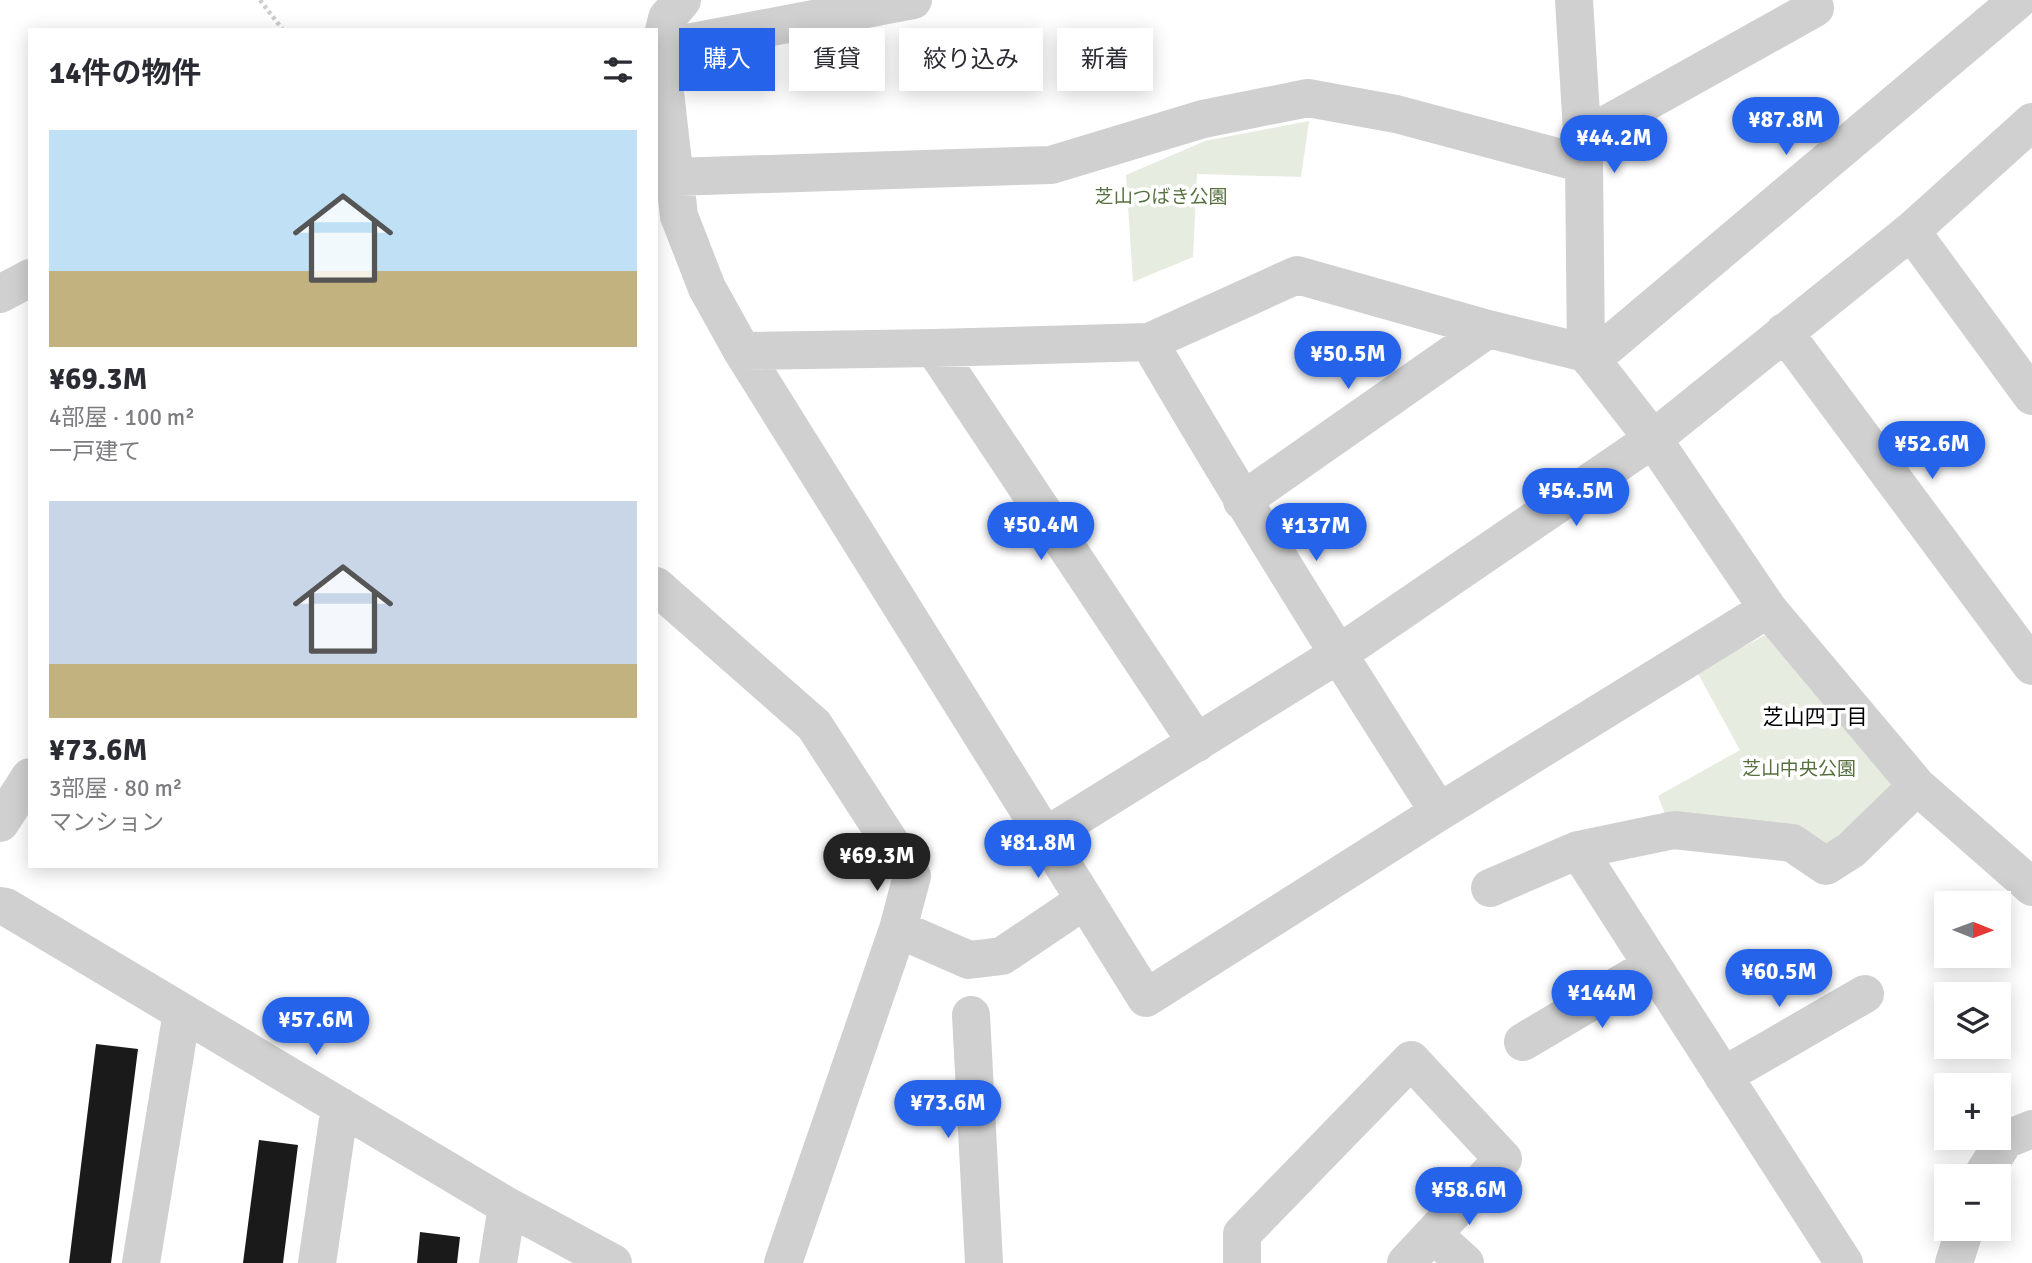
<!DOCTYPE html>
<html lang="ja">
<meta charset="utf-8">
<style>
body{margin:0;font-family:Signika,"Noto Sans JP",sans-serif;background:#f7f7f7;color:#2b2b33;height:100vh;display:flex;flex-direction:column;font-size:26px;white-space:nowrap}
*{box-sizing:border-box;margin:0}
p{font-size:23px;color:#7c7c81}
.icon{flex:none;width:38px;height:38px;fill:none;stroke:currentColor;stroke-width:2;stroke-linecap:round;stroke-linejoin:round}
.map{position:relative;flex:1;overflow:hidden}
.details{position:absolute;left:28px;top:28px;width:630px;height:840px;display:flex;flex-direction:column;background:#fff;border-radius:0px;box-shadow:0 4px 18px #0003}
.details>*{flex:none}
.guide{position:absolute;left:679px;top:28px;width:665px;height:63px;display:flex;gap:14px}
.needle{width:46px;rotate:91deg}
.tools{position:absolute;left:1934px;top:891px;display:grid;gap:14px}
.tools a{display:grid;place-items:center;width:77px;height:77px;border-radius:0px;background:#fff;box-shadow:0 4px 18px #0003;font-size:35px}
.price{position:absolute;translate:-50% -60px;padding:0 16px;border-radius:24px;background:#2563eb;color:#fff;font-size:23px;line-height:46px;filter:drop-shadow(0 2px 4px #0008)}
.price::after{content:'';position:absolute;left:50%;top:42px;width:21px;height:16px;margin-left:-10px;background:inherit;clip-path:polygon(0 0,100% 0,50% 100%)}
.price.on{background:#222;color:#fff}
ul{padding:0;list-style:none}
li{display:grid;align-content:center;gap:14px;height:371px;padding:0 21px}
li span{display:grid;place-items:center;height:217px;border-radius:0px;color:#555}
li>.icon{margin-inline-start:auto}
span .icon{width:126px;height:126px;fill:#fffc;stroke-width:1}
li b{font-size:30px}
h2{display:flex;justify-content:space-between;align-items:center;height:84px;padding:0 21px;font-size:30px}
.tag{padding:0 24px;border-radius:0px;background:#fff;box-shadow:0 4px 18px #0003;font-size:24px;line-height:63px}
.tag.on{background:#2563eb;color:#fff}
.map>svg:first-child{display:block}
</style>
<div class="map">
<svg width="2032" height="1263" viewBox="0 0 2032 1263">
<rect width="100%" height="100%" fill="#fff"/>
<path fill="#e6ecdf" d="M1309,121L1301,177L1197,174L1193,257L1133,282L1126,175L1205,141Z
M1765,635L1894,784L1827,849L1667,819L1658,796L1740,750L1697,672Z"/>
<path fill="#1a1a1a" d="M96,1044L138,1049L111,1263H69Z
M259,1140L298,1145L283,1263H243Z
M420,1232L460,1237L457,1263H417Z"/>
<g fill="none" stroke-linecap="round" stroke-linejoin="round">
<path stroke="#cdcdcd" stroke-width="4.5" stroke-dasharray="3.5 3.5" stroke-linecap="butt" d="M260,0L283,30"/>
<path stroke="#d0d0d0" stroke-width="38" d="M682,0L667,18L660,48L679,216L707,288L742,351L1146,998L1439,812L1768,609
M1574,0L1584,164L1586,353
M656,49L913,0
M1582,138L1815,8
M673,177L1051,165L1203,119L1308,98L1396,114L1584,164
M1911,231L2032,396
M0,294L30,278
M1784,332L2032,666
M1149,342C1242,501 1339,657 1439,812
M934,348L1197,743
M742,351L934,348L1149,342L1297,275L1488,329L1586,353L1653,439L1768,609L1917,786L2032,887
M1591,360L2018,0
M1242,501L1488,329
M656,586L814,725L912,876L898,929L783,1263
M0,823L30,777
M1046,836L1337,655L1653,439L1911,231L2032,122
M1578,850L1844,1263
M1490,888L1578,850L1674,830L1792,843L1826,866L1851,850L1917,786
M0,906L6,907L507,1206L613,1263
M898,929L969,960L1002,956L1085,900
M971,1015L984,1263
M1523,1042L1651,966
M1723,1076L1865,994
M1982,1176L2005,1140L2032,1129
M1433,1234L1465,1263
M141,1263L182,1012
M317,1263L340,1106
M498,1263L507,1206
M1242,1263V1234L1411,1060L1503,1159L1406,1263
M1954,1263L1965,1228"/>
</g>
<g text-anchor="middle" dominant-baseline="central" stroke-width="7" stroke-linejoin="round" paint-order="stroke">
<g font-size="19" fill="#56703f" stroke="#fff">
<text x="1161" y="197">芝山つばき公園</text>
<text x="1799" y="769">芝山中央公園</text>
</g>
<g font-size="21" fill="#000" stroke="#fff">
<text x="1815" y="717">芝山四丁目</text>
</g>
</g>
</svg>
<div class="tools">
<a><svg class="needle" viewBox="-14 -14 28 28"><path d="M0-13l5 13h-10z" fill="#e53935"/><path d="M0 13l5-13h-10z" fill="#7c7c81"/></svg></a>
<a><svg class="icon" aria-label="layers" viewBox="0 0 24 24"><path d="M12 4l9 5-9 5-9-5zM3 14l9 5 9-5"/></svg></a>
<a>+</a>
<a>−</a>
</div>
<b class="price" style="left:1786px;top:157px">¥87.8M</b>
<b class="price" style="left:1614px;top:175px">¥44.2M</b>
<b class="price" style="left:1348px;top:391px">¥50.5M</b>
<b class="price" style="left:1932px;top:481px">¥52.6M</b>
<b class="price" style="left:1576px;top:528px">¥54.5M</b>
<b class="price" style="left:1041px;top:562px">¥50.4M</b>
<b class="price" style="left:1316px;top:563px">¥137M</b>
<b class="price" style="left:1038px;top:880px">¥81.8M</b>
<b class="price on" style="left:877px;top:893px">¥69.3M</b>
<b class="price" style="left:1779px;top:1009px">¥60.5M</b>
<b class="price" style="left:1602px;top:1030px">¥144M</b>
<b class="price" style="left:316px;top:1057px">¥57.6M</b>
<b class="price" style="left:948px;top:1140px">¥73.6M</b>
<b class="price" style="left:1469px;top:1227px">¥58.6M</b>
<div class="guide">
<a class="tag on">購入</a>
<a class="tag">賃貸</a>
<a class="tag">絞り込み</a>
<a class="tag">新着</a>
</div>
<section class="details">
<h2>14件の物件<svg class="icon" aria-label="filters" viewBox="0 0 24 24"><path d="M4 7h16M4 17h16"/><circle cx="9" cy="7" r="2"/><circle cx="15" cy="17" r="2"/></svg></h2>
<ul>
<li><span style="background:linear-gradient(#bfe0f5 65%,#c2b280 0)"><svg class="icon" aria-label="home" viewBox="0 0 24 24"><path d="M3 11l9-7 9 7M6 9v11h12V9"/></svg></span><div><b>¥69.3M</b><p>4部屋 · 100 m²</p><p>一戸建て</p></div></li>
<li><span style="background:linear-gradient(#c9d6e8 75%,#c2b280 0)"><svg class="icon" aria-label="home" viewBox="0 0 24 24"><path d="M3 11l9-7 9 7M6 9v11h12V9"/></svg></span><div><b>¥73.6M</b><p>3部屋 · 80 m²</p><p>マンション</p></div></li>
</ul>
</section>
</div>
